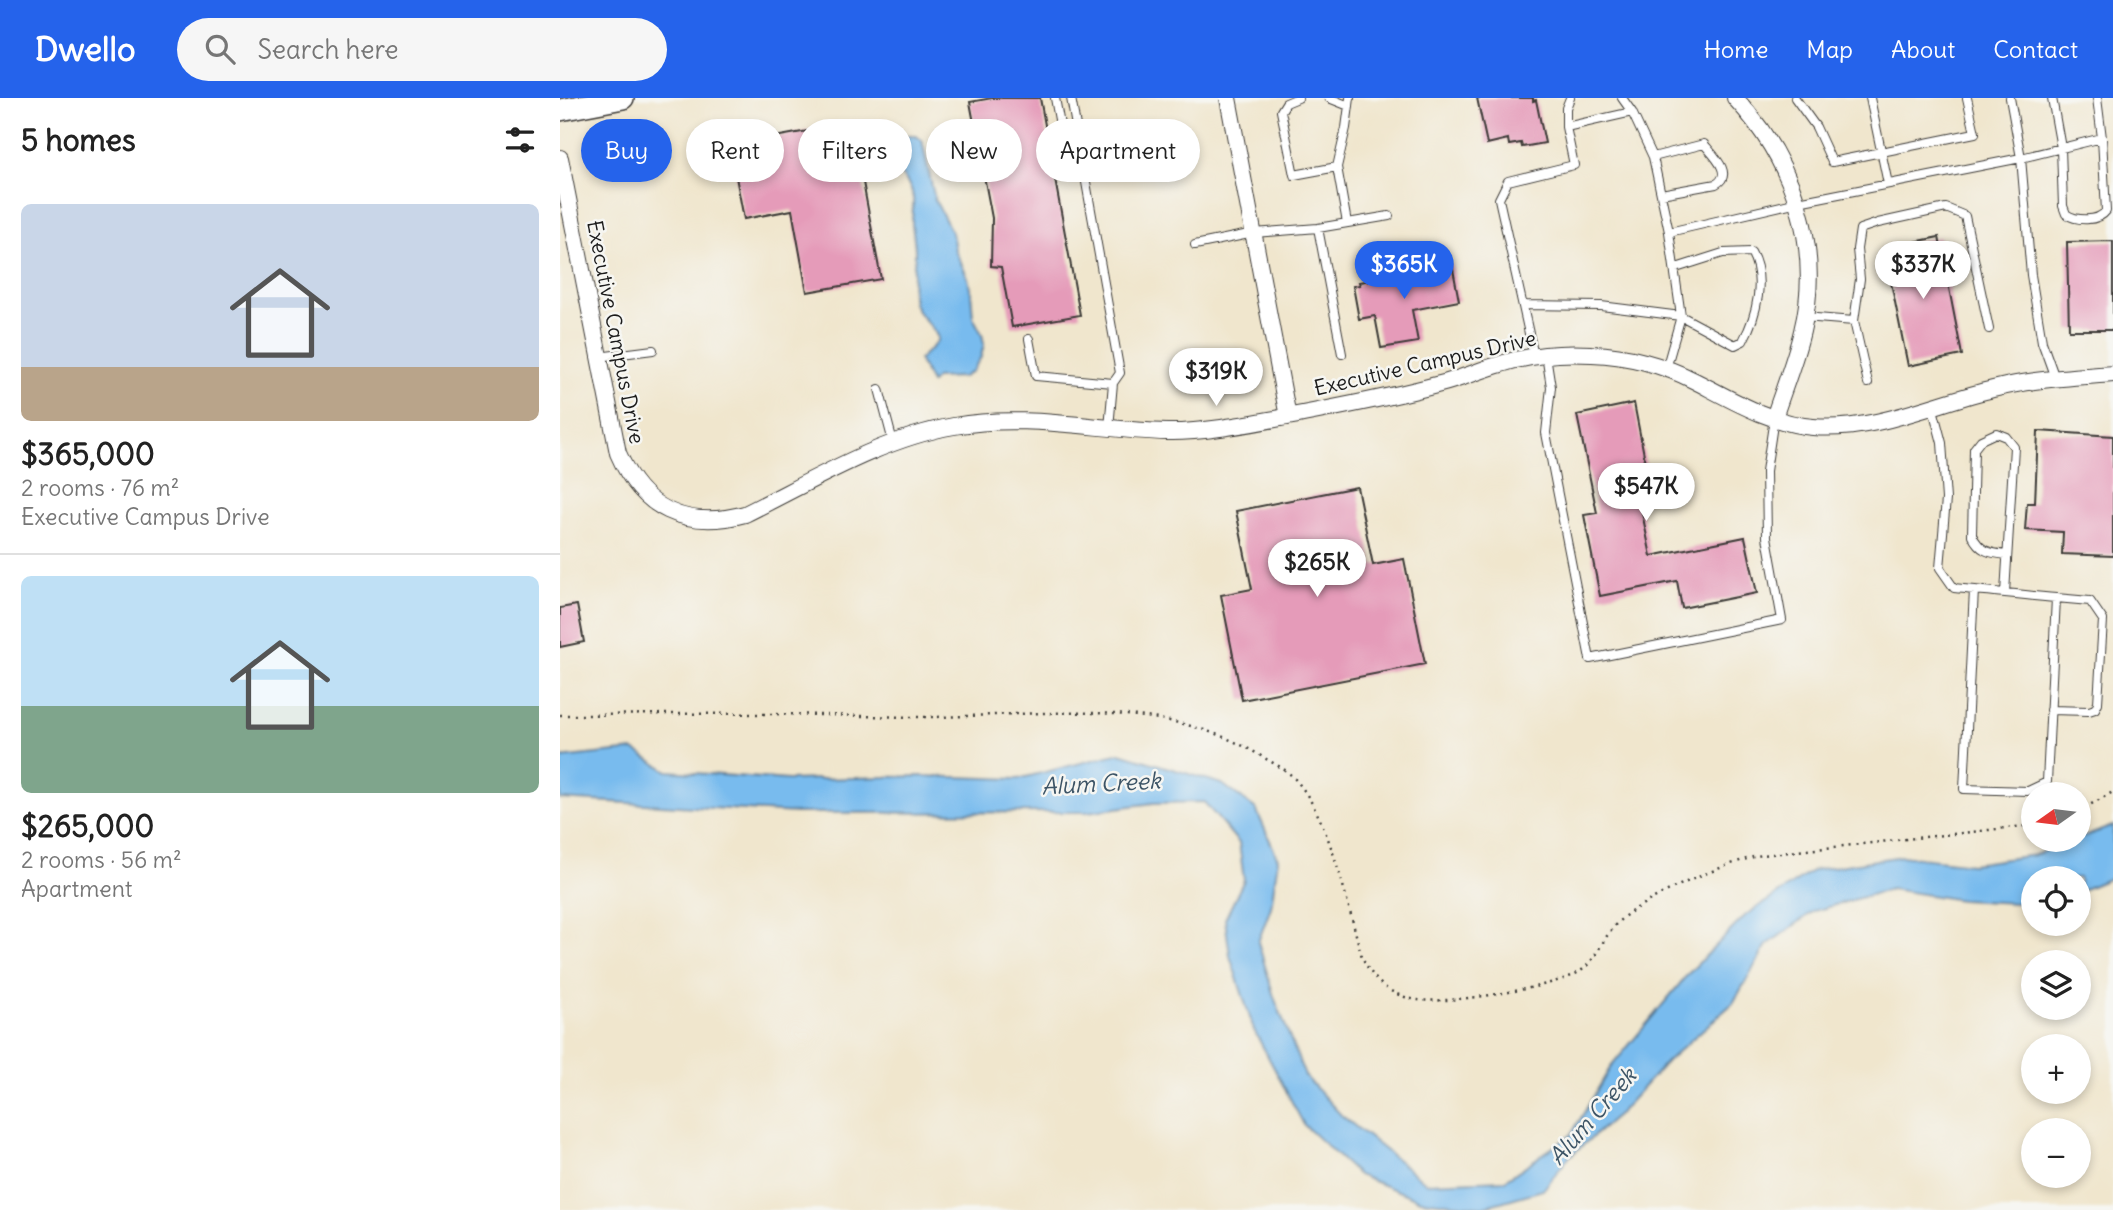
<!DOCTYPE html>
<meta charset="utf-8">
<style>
body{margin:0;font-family:Delius,sans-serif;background:#f6f6f6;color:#222;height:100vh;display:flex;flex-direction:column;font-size:26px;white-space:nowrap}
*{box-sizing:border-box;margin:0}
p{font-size:23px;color:#767676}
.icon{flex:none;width:38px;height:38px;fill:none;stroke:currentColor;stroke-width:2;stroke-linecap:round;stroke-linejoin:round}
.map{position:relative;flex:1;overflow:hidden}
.panel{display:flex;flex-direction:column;background:#fff;width:560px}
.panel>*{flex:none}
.banner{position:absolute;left:21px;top:21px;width:665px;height:63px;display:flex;gap:14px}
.needle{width:46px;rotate:256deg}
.tools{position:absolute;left:1461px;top:684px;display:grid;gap:14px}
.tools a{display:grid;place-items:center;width:70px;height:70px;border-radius:50%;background:#fff;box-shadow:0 4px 10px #0003;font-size:35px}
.price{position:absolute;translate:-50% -60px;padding:0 16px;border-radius:24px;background:#fff;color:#222;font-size:23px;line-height:46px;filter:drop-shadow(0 2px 4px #0008)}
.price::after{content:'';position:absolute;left:50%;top:42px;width:21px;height:16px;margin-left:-10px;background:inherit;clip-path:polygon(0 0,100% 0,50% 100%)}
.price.active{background:#2563eb;color:#fff}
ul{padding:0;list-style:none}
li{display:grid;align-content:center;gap:14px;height:371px;padding:0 21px}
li+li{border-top:2px solid #e0e0e0}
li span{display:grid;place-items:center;height:217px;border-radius:10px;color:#555}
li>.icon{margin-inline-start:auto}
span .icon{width:126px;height:126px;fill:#fffc;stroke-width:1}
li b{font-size:30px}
h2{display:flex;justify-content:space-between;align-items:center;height:84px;padding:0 21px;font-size:30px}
.pill{padding:0 24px;border-radius:32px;background:#fff;box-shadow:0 4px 10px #0003;font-size:24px;line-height:63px}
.pill.active{background:#2563eb;color:#fff}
header{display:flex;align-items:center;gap:42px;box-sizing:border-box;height:98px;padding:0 35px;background:#2563eb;color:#fff}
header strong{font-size:33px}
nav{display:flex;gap:38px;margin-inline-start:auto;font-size:24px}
.search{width:490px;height:63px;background:#f6f6f6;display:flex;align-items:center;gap:18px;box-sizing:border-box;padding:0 24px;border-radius:38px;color:#767676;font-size:26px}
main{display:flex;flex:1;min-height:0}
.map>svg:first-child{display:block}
</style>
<header>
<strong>Dwello</strong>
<div class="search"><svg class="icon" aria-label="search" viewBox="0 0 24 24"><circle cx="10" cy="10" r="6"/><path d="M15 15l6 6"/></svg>Search here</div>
<nav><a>Home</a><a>Map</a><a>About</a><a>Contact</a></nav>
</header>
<main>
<section class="panel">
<h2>5 homes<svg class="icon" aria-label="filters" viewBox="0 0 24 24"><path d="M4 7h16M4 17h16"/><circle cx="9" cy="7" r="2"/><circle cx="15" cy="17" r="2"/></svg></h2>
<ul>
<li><span style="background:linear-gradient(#c9d6e8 75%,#b9a48a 0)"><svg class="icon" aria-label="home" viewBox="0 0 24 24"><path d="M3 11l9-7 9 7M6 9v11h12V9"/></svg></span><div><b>$365,000</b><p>2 rooms · 76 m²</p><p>Executive Campus Drive</p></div></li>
<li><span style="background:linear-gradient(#bfe0f5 60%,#7fa58c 0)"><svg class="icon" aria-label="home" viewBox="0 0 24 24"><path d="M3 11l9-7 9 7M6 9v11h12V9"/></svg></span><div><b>$265,000</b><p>2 rooms · 56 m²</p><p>Apartment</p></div></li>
</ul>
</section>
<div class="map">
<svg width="1553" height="1112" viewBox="0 0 1553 1112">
<rect width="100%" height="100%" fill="#f6f6f2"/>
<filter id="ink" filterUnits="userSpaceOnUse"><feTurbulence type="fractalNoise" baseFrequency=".0143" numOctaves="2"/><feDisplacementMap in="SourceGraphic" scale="14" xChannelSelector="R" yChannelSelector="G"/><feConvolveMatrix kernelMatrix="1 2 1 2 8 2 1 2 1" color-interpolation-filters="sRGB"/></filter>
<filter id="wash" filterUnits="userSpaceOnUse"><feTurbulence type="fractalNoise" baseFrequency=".00686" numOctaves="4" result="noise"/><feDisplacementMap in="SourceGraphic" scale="28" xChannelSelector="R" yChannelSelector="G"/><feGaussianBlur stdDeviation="1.57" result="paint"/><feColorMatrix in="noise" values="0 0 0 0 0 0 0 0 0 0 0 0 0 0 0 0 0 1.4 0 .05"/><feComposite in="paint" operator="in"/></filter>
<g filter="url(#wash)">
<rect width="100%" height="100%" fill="#f0e6cd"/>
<path fill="#78bbee" stroke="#4a6c85" stroke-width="2" d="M348,38H356L362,42L375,102L392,135L395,152L408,180L411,194L413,219L422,236L424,246L421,259L412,273L403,279L376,280L371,285L359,262C365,253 374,251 378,241C374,226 360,222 355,207C349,190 355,170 355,153C355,144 353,135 352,126C352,117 354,108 353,99C351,76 309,56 348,38Z
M74,652L108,673L228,682L360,678L458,681L560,655L662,686L696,711L718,761L711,809L698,844L714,899L745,978L781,1017L866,1085L945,1082L1011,1037L1050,970L1128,876L1186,817L1254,772L1342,758L1412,766L1474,757L1553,728V779L1519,793V780H1474L1473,806L1401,802L1331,791L1254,813L1207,847L1173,905L1107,963L1058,1017L1009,1059L983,1092L923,1109L860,1102L798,1077L744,1027L694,932L670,858L665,821L684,782L679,745L644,704L593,705L527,714L237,715L0,701V660Z"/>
<g id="blocks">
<path fill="#e59bb9" d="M432,0H480L520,217L452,229L441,169L431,168L432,120L410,4Z
M917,0H973V3L976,2L985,45L962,49L961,45L949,47L948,41L927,46Z
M292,25L321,181L247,194L232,112L184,121L170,47Z
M1379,139L1402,257L1348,268L1324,150Z
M1553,143V232H1509L1507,144Z
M892,166L899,203L852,212L858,244L821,250L815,218L799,221L793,188L800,187L799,184L835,178L834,174L854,170V173Z
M1074,305L1089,383L1076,386L1091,458L1185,439L1197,495L1122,510L1117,483L1040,498L1024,417L1037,415L1017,317Z
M1478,333L1553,338V458L1502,456L1503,434L1465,432L1467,405H1475Z
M797,389L813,467L844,461L865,566L682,602L661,497L692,491L676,413Z
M17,507L24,544L0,549V510Z"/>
</g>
</g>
<g filter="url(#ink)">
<use href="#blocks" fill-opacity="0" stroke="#3c3a37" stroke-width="2"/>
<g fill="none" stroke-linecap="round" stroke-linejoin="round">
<defs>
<path id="lane" d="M495,0L500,27L519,43
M511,0L560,275L553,285L549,330
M738,0L726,5L721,13L734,77L777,69
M769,0L789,8
M1062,0L1072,14
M1235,0L1256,29L1272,64L1415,35L1407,0
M1310,0L1328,86
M1450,0L1461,60L1542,40L1537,0
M1492,0L1501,50L1503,108L1506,116C1516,123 1538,124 1546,113L1542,40
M1006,29V10L1010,0
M1093,59L1144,46C1153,57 1174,76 1156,86L1101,96
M787,125L777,69L786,30L790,0
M758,130L782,256
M635,147L694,135L758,130L829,118
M963,207L1041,208L1121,218L1175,247L1183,243C1197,217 1206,180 1191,154L1163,155L1116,170
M1244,219L1294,223L1300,181L1297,151L1300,131L1318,125L1386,110L1405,118L1429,231
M1294,223L1308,285
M469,241L476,278L553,285
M986,257L991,289L986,335L1030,561L1222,522L1207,439L1206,373L1214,320
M974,258L939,101L948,83L1014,67L1006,29L1072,14L1093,59L1109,134L1238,104L1461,60L1471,177L1482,244L1495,280
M38,259L93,252
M1106,271L1121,218L1109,134
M319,291L333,344
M1372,307L1382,345L1386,401L1380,470L1394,490C1428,493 1462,497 1496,500L1487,684L1468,693L1404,691L1414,492
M1445,495L1454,349L1446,339L1436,335L1421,342L1414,351L1412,437C1420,454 1430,455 1447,457
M1490,612L1529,613L1535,611L1538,605L1543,522L1530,503L1496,500"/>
<path id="street" d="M668,0L728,319
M1175,0C1233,62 1263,149 1242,233C1235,263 1223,292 1214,320
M0,60L58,355C82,411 126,432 185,416C252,383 320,341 394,328C465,315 536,332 607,334C640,335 693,325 727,319C778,309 829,300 880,286C900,281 920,272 941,266C970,257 1001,254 1032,256C1066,257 1104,267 1135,283C1172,302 1210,325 1253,329C1315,334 1374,305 1433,291C1472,281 1513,279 1553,276"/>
<path id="secondary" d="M0,12L63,0"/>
</defs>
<use href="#lane" stroke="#3c3a37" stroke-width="10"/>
<use href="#street" stroke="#3c3a37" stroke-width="18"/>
<use href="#secondary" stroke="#3c3a37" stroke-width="24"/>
<path stroke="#3c3a37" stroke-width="2.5" stroke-dasharray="2 5" stroke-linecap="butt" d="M0,617C65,617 131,615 196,616C254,616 312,619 370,619C481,618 602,597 701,658C711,664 724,670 732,678C770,716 787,806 802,859C809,873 818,887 833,894C840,898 850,901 858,902C888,906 994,890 1019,874C1037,863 1043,838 1058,824C1083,800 1167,764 1202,757L1474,727
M1519,713L1553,694"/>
<use href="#lane" stroke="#fff" stroke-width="8"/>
<use href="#street" stroke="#fff" stroke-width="16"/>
<use href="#secondary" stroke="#fff" stroke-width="21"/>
</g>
</g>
<g text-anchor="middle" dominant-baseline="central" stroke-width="5" stroke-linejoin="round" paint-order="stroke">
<g font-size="21" fill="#1c1c1c" stroke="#f6f6f2">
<text transform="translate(56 234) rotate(79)">Executive Campus Drive</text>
<text transform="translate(865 265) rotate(-13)">Executive Campus Drive</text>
</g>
<g font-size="23" font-style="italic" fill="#3c5466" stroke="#f6f6f2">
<text transform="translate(541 685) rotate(-3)">Alum Creek</text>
<text transform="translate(1032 1018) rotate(-49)">Alum Creek</text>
</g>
</g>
</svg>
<div class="tools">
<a><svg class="needle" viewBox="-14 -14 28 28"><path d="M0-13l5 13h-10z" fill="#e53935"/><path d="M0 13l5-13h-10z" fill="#767676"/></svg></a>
<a><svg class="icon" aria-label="locate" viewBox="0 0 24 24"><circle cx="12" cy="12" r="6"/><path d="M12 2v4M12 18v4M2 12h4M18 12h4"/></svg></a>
<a><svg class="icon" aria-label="layers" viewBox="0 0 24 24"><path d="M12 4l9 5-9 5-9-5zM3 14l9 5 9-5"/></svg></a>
<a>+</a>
<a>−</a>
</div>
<b class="price active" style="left:844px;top:203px">$365K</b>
<b class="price" style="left:1363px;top:203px">$337K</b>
<b class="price" style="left:656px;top:310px">$319K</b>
<b class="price" style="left:1086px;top:425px">$547K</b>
<b class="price" style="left:757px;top:501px">$265K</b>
<div class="banner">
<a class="pill active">Buy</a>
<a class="pill">Rent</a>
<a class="pill">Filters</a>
<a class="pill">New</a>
<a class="pill">Apartment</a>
</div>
</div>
</main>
